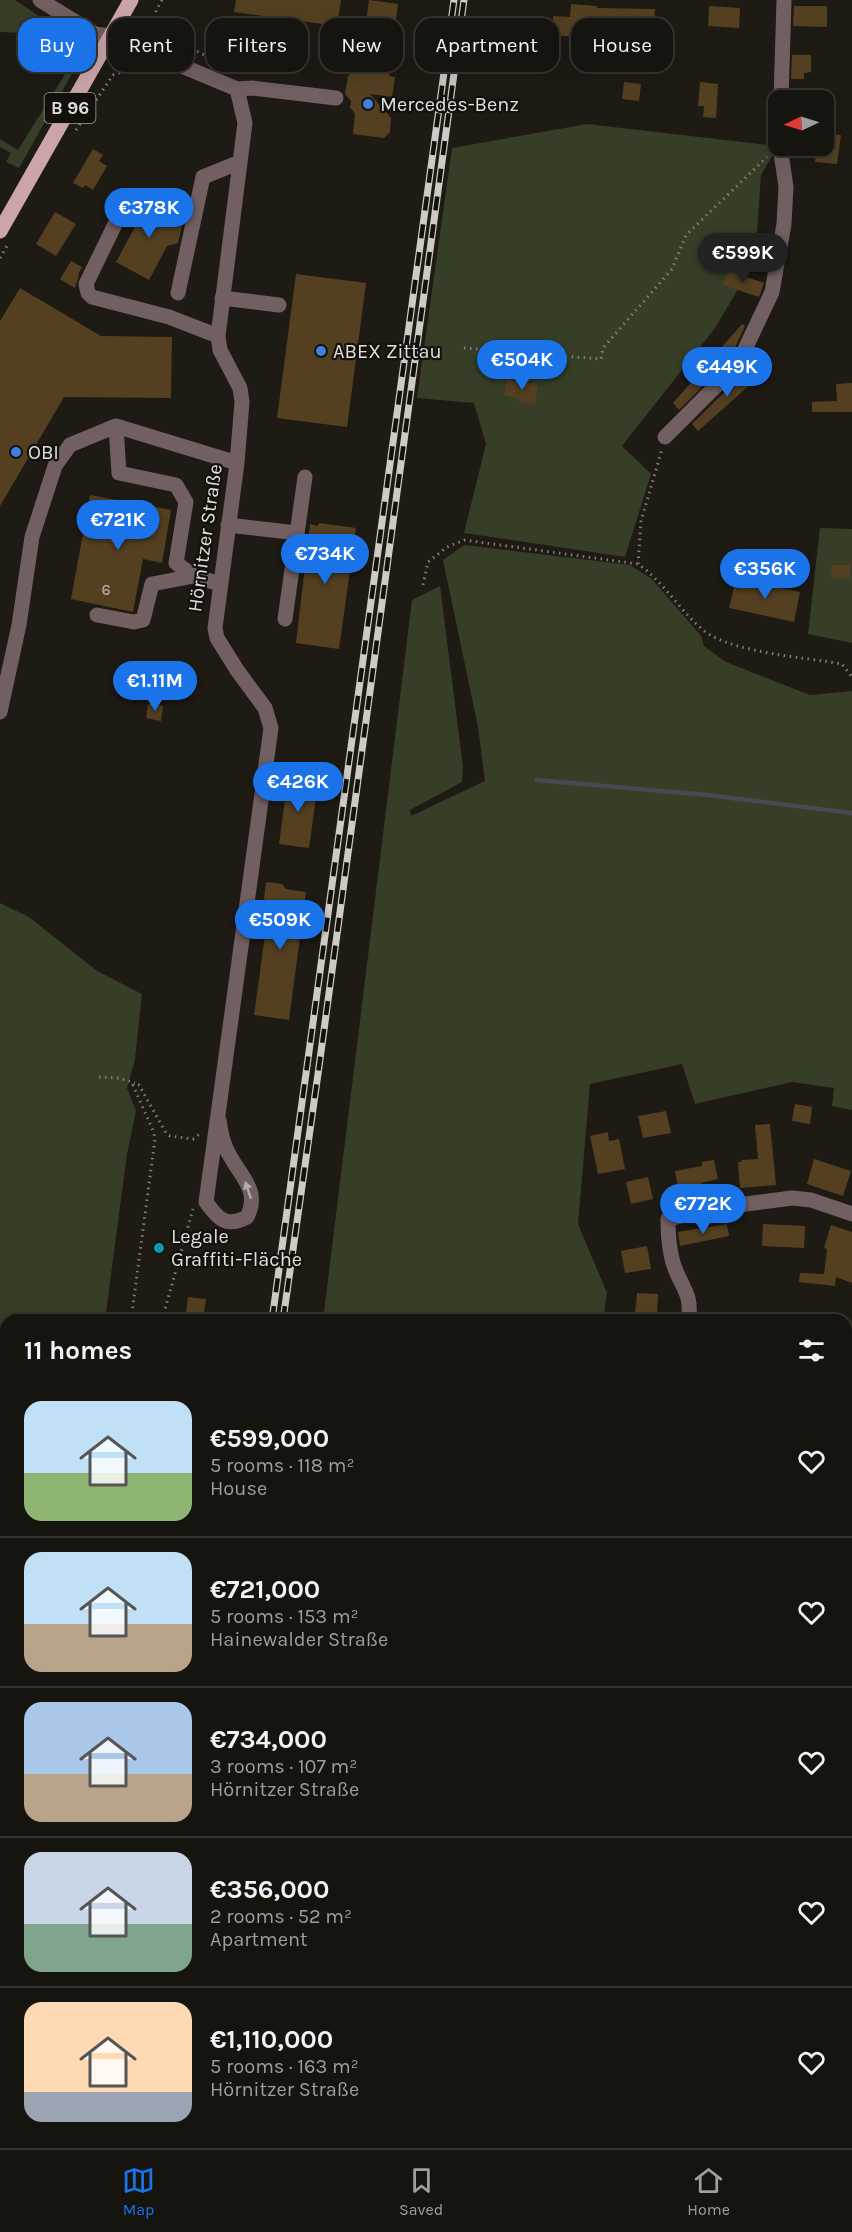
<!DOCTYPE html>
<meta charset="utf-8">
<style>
body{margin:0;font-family:Karla,sans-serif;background:#23211d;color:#f1f3f6;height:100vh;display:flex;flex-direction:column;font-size:22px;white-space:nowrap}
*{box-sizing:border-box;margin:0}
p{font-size:20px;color:#9e9e9e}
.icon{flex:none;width:33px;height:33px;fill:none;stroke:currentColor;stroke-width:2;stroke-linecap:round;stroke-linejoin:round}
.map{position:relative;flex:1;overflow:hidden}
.side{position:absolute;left:0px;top:1314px;width:852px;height:834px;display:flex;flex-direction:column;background:#16140f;border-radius:18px 18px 0 0;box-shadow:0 6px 24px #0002,0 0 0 2px #35332f}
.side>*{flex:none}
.hud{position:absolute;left:18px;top:18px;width:816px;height:54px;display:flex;gap:12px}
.needle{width:39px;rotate:266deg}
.tools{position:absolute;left:768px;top:90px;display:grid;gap:12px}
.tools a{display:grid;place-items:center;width:66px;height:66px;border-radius:12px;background:#16140f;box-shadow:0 6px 24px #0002,0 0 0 2px #35332f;font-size:30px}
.price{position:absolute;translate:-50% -51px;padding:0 14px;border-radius:21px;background:#1a73e8;color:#fff;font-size:20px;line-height:39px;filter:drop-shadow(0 2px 3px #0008)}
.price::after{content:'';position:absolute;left:50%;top:36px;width:18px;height:14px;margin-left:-9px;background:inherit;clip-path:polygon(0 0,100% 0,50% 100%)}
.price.active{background:#222;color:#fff}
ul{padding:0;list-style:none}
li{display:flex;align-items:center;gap:18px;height:150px;padding:0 24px}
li+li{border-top:2px solid #35332f}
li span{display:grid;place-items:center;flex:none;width:168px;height:120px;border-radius:18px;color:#555}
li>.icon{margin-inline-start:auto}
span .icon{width:72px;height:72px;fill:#fffc;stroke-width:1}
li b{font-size:26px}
h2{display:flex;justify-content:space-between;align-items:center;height:72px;padding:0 24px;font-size:26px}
.tag{padding:0 21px;border-radius:18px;background:#16140f;box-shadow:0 6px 24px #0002,0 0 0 2px #35332f;font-size:21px;line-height:54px}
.tag.active{background:#1a73e8;color:#fff}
.tabs{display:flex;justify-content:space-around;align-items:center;height:84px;border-top:2px solid #35332f;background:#16140f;font-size:16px;color:#9e9e9e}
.tabs a{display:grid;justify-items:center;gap:3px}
.tabs .active{color:#1a73e8}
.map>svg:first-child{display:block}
</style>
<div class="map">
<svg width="852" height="2148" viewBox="0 0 852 2148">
<rect width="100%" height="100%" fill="#1e1a14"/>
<path fill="#363e28" d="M0,0H15L76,41L78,63L19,168L6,162L11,153L0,147V139L18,150L64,76L67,62L58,40L41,34L0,32Z
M587,124L778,146L761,175L755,261L715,328L622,446L651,474L625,557L464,533L486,444L474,403L417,398L452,148Z
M820,528L852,529V643L808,634Z
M464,545L630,565L652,579L701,636L704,646L726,662L810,695L852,691V1110L832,1106L834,1088L792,1082L695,1104L682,1064L590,1084L578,1224L607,1293L603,1320H323L412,600L440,586L463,767L462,782L410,810L411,816L485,781L478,727L443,560Z
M0,903L29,917L97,971L142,994L135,1059L127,1088L136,1111L127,1154L105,1320H6V1513H0Z
M852,1911V2110L846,2114V1916Z
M6,1932V2142H104L102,2148H0C0,2134 5,2119 0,2108V1942Z
M173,2142H425L418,2148H176Z
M618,2142H791L793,2148H613Z"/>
<path fill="#3b4626" d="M0,1513H6V1932L0,1942Z
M131,2142H173L176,2148H130Z"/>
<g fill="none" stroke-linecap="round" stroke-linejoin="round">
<path stroke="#444b53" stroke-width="4.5" d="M537,780L707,795L852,813"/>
</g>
<path fill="#544021" d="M236,0H341L337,26L234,12Z
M369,0L398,4L389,76L395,77L392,97L370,94L391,118L390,132L384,138L353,134L355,114L350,107L351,101L345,94L348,76L360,66Z
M571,4L597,6V8L655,9L654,33H647V39H632L633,32L621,31L622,29L596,27V30L578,29V37L553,35V16L570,17Z
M709,6L740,8L739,28L708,26Z
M794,6H827V27L793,26Z
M491,17L514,19L512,63L489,61Z
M792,55H811V72L804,73V79H791Z
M624,82L641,84L639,101L622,99Z
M700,82L718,84L716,118L703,117L704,106H698Z
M824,133L841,135L837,164L815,162L817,146H824Z
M93,149L103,155L99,161L107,166L93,190L85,185L83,188L73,183Z
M142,198L183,222L178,243L167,246L149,280L116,262L135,227L129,223Z
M55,212L76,224L56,256L36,244Z
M71,261L82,267L78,274L79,275L75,288L60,279Z
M728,271L764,283L759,297L723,285Z
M296,274L366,283L347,427L277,418Z
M20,288L101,336L172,337L171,398L64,397L0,506V321Z
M742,324L745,326L730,359L679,410L673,403Z
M750,367L760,376L698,431L692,424Z
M507,379L538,385L535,404L519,402L520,399L504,395Z
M852,383V412H812V402L837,401L836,384Z
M90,495L171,510L162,563L143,559L133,612L71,599Z
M319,523L356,528L339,649L296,643L310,524L318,526Z
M832,565H850V578L831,579Z
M736,579L800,592L794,622L729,608Z
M148,704L163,706L161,721L146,718Z
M287,779L318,783L309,848L279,844L285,800L279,799L281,787L286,788Z
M266,882L282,884L286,889L306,892L289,1020L254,1015L269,906L264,899Z
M795,1104L812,1107L810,1124L792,1121Z
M666,1111L671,1133L643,1138L638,1116Z
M770,1124L776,1185L740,1188L738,1162H742L741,1160L758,1159L755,1125Z
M608,1132L609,1141L619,1139L625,1169L598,1174L590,1136Z
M814,1159L851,1171L843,1196L807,1184Z
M714,1160L718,1179L701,1183L702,1189L679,1193L675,1171L702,1166V1162Z
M648,1177L653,1199L631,1204L626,1182Z
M727,1224L729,1236L680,1246L678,1232Z
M763,1224L805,1226L804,1248L762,1246Z
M831,1225L852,1232V1283L836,1277L835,1286L799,1282L800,1273L824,1274L827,1249L824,1248Z
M647,1246L651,1269L625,1273L621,1251Z
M637,1293L658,1294L657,1316L643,1319L639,1314H635Z
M188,1297L206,1299L203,1320H185Z"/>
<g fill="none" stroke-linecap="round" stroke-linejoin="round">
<path stroke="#827f7a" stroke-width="3" stroke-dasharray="1.5 4.5" stroke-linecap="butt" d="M162,0C157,9 150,20 156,29L219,63
M76,130L113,75L133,68L146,69
M0,258L8,244
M464,348L601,359L603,348L672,269L686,235L767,157
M638,564L641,521L662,449
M423,585L428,562L447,547L464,540L638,564C664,582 679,610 703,630C731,653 805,657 842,664L852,677
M99,1077L119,1078L135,1083
M131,1320L155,1139L154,1133L133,1085H139L166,1133L170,1136L193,1139L201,1133
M162,1320L193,1209
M0,1758L6,1747
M846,1905L852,1900
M846,2123L852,2119
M624,2142L629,2148
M65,2148L68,2142
M817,2148L820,2142"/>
<path stroke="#725f61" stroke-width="15" d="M40,0L95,34L110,36L237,89L245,123L218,336L220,350L240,388L242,402L237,463L215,628L217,638L237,670L265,708L271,728L206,1202C218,1219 226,1228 247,1217C260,1191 242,1178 230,1156C223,1145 221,1133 219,1120
M237,89L252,88L336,98
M781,100L784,0
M121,212L86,284L88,293L92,297L169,317L218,336
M178,293L203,177L240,162
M222,298L279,305
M116,426L119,473L176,485L186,502L176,563L194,576L220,584
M665,437L738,364L772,292L784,224L786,187L780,146
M228,525L297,533
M97,615L134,622L143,620L152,584L194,576
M285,619L305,477
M0,712L19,625L32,537L55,466L70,445L116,426L237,463
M689,1320C691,1295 685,1292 676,1271C669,1255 668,1236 668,1219L723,1207L792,1198L811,1200L852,1214
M846,1531L852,1537
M846,1576L852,1567
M426,2148L433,2142"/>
<path stroke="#cba5a9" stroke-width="15" d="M0,231L131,0"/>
<defs>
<path id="rail" d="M272,1320L454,0
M283,1320L318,1074L464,0
M112,2148L113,2142
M122,2148L124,2142"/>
</defs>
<use href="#rail" stroke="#cdcbc6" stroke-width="7"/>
<use href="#rail" stroke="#14110c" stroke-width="4.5" stroke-dasharray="14" stroke-linecap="butt"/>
</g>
<defs><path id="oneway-solid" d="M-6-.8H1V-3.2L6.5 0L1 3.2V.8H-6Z" transform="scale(1.5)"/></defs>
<use fill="#b5acaa" href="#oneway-solid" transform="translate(248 1190) rotate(-109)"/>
<g fill="#3f7fe0" stroke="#14110c" stroke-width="2">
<circle cx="368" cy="104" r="6"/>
<circle cx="321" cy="351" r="6"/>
<circle cx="16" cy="452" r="6"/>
</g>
<circle fill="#0f9aa8" stroke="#14110c" stroke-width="2" cx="159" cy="1248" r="6"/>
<g text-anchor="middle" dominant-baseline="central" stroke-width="4.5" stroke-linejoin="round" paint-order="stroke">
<g font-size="16" fill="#beb7ac">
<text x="106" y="589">6</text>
</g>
<rect fill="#14110c" stroke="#a4a19d" stroke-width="1.5" x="44.5" y="93" width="51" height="30" rx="4.5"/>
<g font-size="18" font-weight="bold" fill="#e1dfdb">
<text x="70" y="108">B 96</text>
</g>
<g font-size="20" fill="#e1dfdb" stroke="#14110c" text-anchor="start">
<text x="380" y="104">Mercedes-Benz</text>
<text x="333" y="351">ABEX Zittau</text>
<text x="28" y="452">OBI</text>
<text x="171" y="1236">Legale<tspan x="171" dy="23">Graffiti-Fläche</tspan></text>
</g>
<g font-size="20" fill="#e1dfdb" stroke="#14110c">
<text transform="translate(205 538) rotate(-82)">Hörnitzer Straße</text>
</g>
</g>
</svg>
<div class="tools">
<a><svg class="needle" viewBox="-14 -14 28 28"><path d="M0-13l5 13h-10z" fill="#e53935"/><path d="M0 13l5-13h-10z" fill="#9e9e9e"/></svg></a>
</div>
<b class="price" style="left:149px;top:239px">€378K</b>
<b class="price active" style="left:743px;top:284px">€599K</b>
<b class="price" style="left:522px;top:391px">€504K</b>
<b class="price" style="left:727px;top:398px">€449K</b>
<b class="price" style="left:118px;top:551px">€721K</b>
<b class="price" style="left:325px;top:585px">€734K</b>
<b class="price" style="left:765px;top:600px">€356K</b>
<b class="price" style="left:155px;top:712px">€1.11M</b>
<b class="price" style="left:298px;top:813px">€426K</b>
<b class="price" style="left:280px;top:951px">€509K</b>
<b class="price" style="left:703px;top:1235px">€772K</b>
<div class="hud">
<a class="tag active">Buy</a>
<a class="tag">Rent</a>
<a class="tag">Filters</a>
<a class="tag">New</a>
<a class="tag">Apartment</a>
<a class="tag">House</a>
</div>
<section class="side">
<h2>11 homes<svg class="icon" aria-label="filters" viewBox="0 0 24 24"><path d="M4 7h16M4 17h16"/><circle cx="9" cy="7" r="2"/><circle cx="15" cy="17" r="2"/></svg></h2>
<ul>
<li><span style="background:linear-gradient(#bfe0f5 60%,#8fb573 0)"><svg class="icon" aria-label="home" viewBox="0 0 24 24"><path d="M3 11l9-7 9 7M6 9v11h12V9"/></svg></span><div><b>€599,000</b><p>5 rooms · 118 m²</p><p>House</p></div><svg class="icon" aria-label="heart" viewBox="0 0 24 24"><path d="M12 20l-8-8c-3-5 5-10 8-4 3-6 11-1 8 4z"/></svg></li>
<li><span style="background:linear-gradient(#bfe0f5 60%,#b9a48a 0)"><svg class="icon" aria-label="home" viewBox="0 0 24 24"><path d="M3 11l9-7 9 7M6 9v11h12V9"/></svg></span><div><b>€721,000</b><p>5 rooms · 153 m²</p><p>Hainewalder Straße</p></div><svg class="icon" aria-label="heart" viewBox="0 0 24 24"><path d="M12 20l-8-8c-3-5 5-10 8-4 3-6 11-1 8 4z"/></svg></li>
<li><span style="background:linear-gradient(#a9c7e8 60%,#b9a48a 0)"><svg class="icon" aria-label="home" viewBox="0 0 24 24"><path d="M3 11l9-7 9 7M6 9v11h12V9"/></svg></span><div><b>€734,000</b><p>3 rooms · 107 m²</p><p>Hörnitzer Straße</p></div><svg class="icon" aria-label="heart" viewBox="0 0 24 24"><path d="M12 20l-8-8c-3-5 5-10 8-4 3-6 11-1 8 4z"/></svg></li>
<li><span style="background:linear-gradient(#c9d6e8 60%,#7fa58c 0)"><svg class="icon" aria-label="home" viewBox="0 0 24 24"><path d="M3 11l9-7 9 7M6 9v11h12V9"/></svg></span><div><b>€356,000</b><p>2 rooms · 52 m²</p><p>Apartment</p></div><svg class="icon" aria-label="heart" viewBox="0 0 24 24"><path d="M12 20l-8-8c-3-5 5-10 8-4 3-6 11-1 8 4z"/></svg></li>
<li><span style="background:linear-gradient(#ffd9b3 75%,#9aa5b1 0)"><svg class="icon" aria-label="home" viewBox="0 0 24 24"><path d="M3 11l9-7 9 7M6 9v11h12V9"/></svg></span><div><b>€1,110,000</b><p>5 rooms · 163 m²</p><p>Hörnitzer Straße</p></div><svg class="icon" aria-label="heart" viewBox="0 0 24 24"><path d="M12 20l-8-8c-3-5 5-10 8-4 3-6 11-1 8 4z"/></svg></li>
</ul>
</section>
</div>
<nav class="tabs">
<a class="active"><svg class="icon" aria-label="map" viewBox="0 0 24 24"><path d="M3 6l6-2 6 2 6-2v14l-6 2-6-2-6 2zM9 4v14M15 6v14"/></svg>Map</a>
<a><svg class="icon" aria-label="saved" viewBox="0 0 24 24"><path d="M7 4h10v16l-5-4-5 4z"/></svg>Saved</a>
<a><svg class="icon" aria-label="home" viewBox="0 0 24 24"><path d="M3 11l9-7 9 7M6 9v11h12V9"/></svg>Home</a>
</nav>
